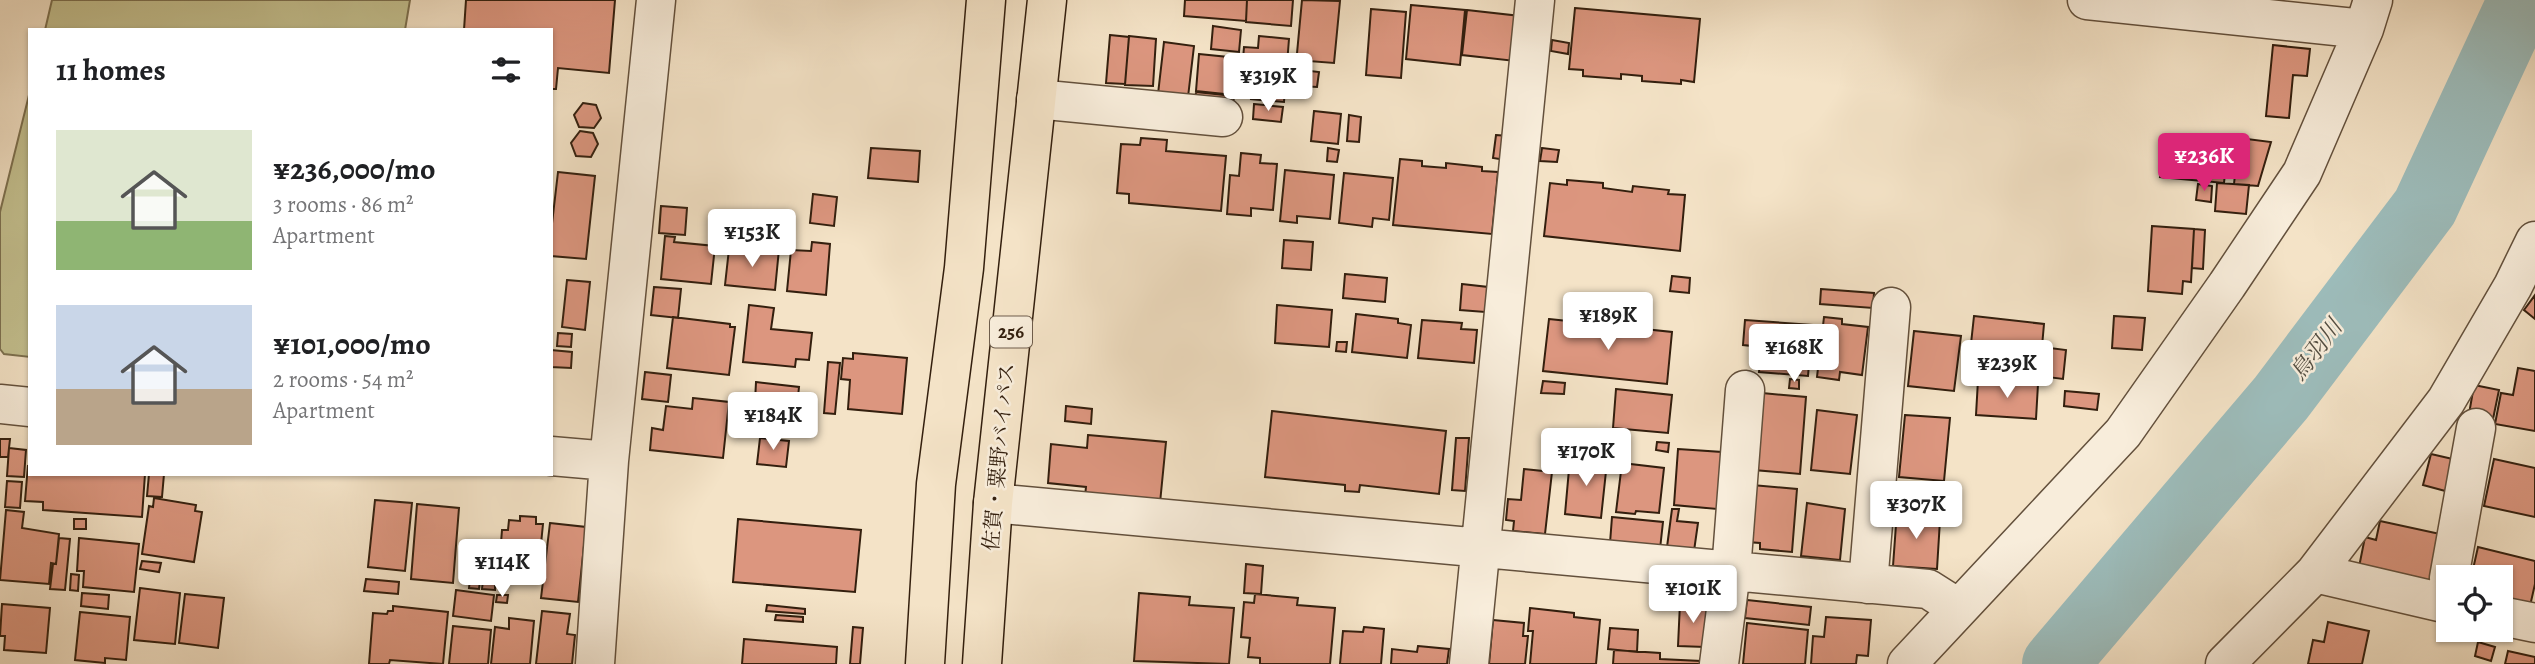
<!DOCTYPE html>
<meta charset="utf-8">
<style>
body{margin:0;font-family:Alegreya,"Noto Serif JP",serif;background:#f2f2f2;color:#202124;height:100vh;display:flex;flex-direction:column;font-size:26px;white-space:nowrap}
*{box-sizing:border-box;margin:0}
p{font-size:23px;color:#757577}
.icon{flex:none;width:38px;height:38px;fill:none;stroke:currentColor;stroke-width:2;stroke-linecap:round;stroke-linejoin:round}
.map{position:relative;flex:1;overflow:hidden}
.panel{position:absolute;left:28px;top:28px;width:525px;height:448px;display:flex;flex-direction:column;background:#fff;border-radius:0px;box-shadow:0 2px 5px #0004}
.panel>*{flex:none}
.buttons{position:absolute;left:2436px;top:565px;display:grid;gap:14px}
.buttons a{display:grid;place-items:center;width:77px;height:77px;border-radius:0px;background:#fff;box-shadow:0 2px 5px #0004;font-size:35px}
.price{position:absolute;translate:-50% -60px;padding:0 16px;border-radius:7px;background:#fff;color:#222;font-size:23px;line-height:46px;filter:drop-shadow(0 2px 4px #0008)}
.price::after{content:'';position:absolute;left:50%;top:42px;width:21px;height:16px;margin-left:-10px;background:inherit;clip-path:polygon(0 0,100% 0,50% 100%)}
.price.on{background:#db2777;color:#fff}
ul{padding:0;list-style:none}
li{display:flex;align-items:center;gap:21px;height:175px;padding:0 28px}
li span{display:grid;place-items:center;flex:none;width:196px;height:140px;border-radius:0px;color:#555}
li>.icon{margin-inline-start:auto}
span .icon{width:84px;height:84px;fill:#fffc;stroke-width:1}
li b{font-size:30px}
h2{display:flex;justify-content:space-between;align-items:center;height:84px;padding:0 28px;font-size:30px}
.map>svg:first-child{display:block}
</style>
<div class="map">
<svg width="2535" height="664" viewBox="0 0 2535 664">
<rect width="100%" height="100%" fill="#f4e3c7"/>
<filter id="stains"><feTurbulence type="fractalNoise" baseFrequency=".00286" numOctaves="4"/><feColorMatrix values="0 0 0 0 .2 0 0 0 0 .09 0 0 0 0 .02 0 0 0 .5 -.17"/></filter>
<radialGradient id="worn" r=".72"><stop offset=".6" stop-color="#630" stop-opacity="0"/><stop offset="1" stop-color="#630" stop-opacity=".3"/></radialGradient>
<path fill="#c4c190" stroke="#7c704f" stroke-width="2" d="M52,0H410L405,30H45Z
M30,91V357L4,354L0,349V212Z"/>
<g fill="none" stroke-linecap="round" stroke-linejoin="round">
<path stroke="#9dbdbc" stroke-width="66" d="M2055,664L2281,398L2425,207L2521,0"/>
</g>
<path fill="#dc967f" stroke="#331f0e" stroke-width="2" d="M466,0H615L609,73L558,68L556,89H551V30H464Z
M1185,0H1247L1246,21L1184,16Z
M1247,0H1293L1291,26L1246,22Z
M1302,0L1340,1L1334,63L1309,61V66L1296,64Z
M1411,5L1465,10L1460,65L1406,59Z
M1575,8L1700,19L1694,82L1681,80V84L1642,81V76L1621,74V79L1583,76V70L1569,69Z
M1371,9L1406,12L1401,78L1366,75Z
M1467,10L1520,16L1515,61L1462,55Z
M1213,26L1241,30L1239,52L1211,49Z
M1110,35L1129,37L1125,84L1106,83Z
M1129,36L1156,39L1153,86L1125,85Z
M1259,36L1289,39L1284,102L1251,99L1252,84L1241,83L1244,47L1258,48Z
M1552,40L1569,43L1568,54L1551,51Z
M1164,42L1194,46L1188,97L1158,94Z
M2273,45L2310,49L2307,76L2293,75L2289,118L2266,116Z
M1199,54L1238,58L1234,95L1196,91Z
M1302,70L1319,72L1317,87L1300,86Z
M1196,92L1234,96L1233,105L1195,101Z
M583,103L596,105L601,118L594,128L579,127L574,115Z
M1254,104L1283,107L1281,122L1253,119Z
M1314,111L1341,114L1338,144L1311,141Z
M1349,115L1361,117L1359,142L1347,141Z
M580,131L593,133L598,144L591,157L576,156L571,143Z
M1496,135L1508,136L1506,160L1493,158Z
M1141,138L1167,140L1166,151L1226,156L1221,211L1129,203V194L1117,193L1121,144L1140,145Z
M2239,138L2271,142L2258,186L2234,184Z
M2177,140L2228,145L2224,183L2160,177L2163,145L2176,146Z
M871,148L920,151L918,182L868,178Z
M1328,148L1339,150L1337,162L1327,161Z
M1542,148L1559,150L1557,162L1540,161Z
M1241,153L1261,155L1260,163L1277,164L1273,210L1251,208V216L1227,214L1230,175L1239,176Z
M1400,159L1422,161V166L1446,168V163L1482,167V171L1498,172L1492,234L1393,225Z
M1285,170L1334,175L1330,219L1297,216V223L1280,221Z
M558,172L595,176L586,259L551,256V232Z
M1344,173L1393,178L1389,220L1373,218L1372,227L1339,223Z
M1567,180L1603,183V188L1632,192L1633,186L1669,190L1668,194L1685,195L1680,251L1544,236L1550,183L1567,185Z
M2217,183L2249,185L2246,214L2215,211Z
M2198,184L2212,186L2211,202L2196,200Z
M813,194L837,197L834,226L810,223Z
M661,206L687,208L685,235L659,233Z
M2152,226L2194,229L2191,282L2183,281L2182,294L2148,291Z
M2194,229L2205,230L2203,269L2192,268Z
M665,236L675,237L674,242L715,246L711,284L661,279Z
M1284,240L1313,242L1311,270L1282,268Z
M812,242L830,244L826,295L787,291L791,250L811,251Z
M729,249L767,253L768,249H779L775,290L725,285Z
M1345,274L1387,278L1385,302L1343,298Z
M1672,276L1690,278L1689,293L1670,291Z
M567,280L590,282L585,330L562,327Z
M1462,284L1488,287L1485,312L1460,310Z
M654,287L681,289L678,318L651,315Z
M1821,289L1874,293L1873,308L1820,304Z
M2535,295V319L2524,310Z
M749,305L774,308L771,329L812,333L809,360L796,359L795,367L743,362Z
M1277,305L1332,310L1329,347L1275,343Z
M1356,314L1398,319V323L1411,325L1407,358L1352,352Z
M1974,316L2044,324L2040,369L1969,362Z
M2114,316L2145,318L2142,350L2112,348Z
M673,317L730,324V327H735L729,375L667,368Z
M1824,317L1842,319V324L1868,327L1862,375L1840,372L1839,380L1817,377Z
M1549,319L1672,332L1667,384L1543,371Z
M1422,320L1462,323L1461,329L1477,330L1474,363L1418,358Z
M1745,320L1812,325L1808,376L1759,372L1760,362H1751L1752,346L1743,345Z
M1914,331L1961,336L1954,391L1908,386Z
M558,333L572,334L571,347L557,346Z
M1337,342H1347L1346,352L1336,351Z
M2042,347L2066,350L2063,379L2039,376Z
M551,350L572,352L571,368L551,367Z
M853,353L907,358L902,414L848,409L850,380L841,379L843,358L853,359Z
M828,362L840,363L835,414L824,413Z
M2518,368L2535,371V431L2495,424L2501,393L2513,395Z
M645,372L671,375L668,402L642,399Z
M1790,379L1799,380V389L1789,388Z
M1978,380L2038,384L2036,419L1976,415Z
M1543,381L1565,383L1564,394L1541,393Z
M756,382L799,387L794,436L763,432L764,422L754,421Z
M2474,385L2499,390L2493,419L2469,414Z
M1616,389L1672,395L1668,433L1613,428Z
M2065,391L2099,394L2097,410L2064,406Z
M1762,393L1806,397L1800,474L1754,470Z
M693,398L729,402L723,458L650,450L652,428L663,430L666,406L692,409Z
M1066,406L1092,409L1091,424L1065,421Z
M1817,410L1857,415L1850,474L1811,470Z
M1272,411L1446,431L1439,494L1360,485L1359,492L1345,491V485L1265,477Z
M1905,415L1950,418L1944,481L1899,477Z
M1088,435L1166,442L1160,503L1085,496L1086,487L1048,483L1051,444L1087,448Z
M1566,435L1587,438L1585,453L1576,452L1575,458L1564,456Z
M760,438L789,441L786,467L757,464Z
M1456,438H1469L1465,491L1452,490Z
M0,439H10L8,457H0Z
M1657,442L1669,443L1668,452L1656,450Z
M9,448L26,450L24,477L7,476Z
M1678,449L1722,452L1717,509L1674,505Z
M2431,454L2457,460L2449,492L2423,485Z
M1570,458L1607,462L1601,518L1565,514Z
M2494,459L2535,468V517L2484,506Z
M1622,463L1664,468L1659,513L1636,511L1635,514L1616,512Z
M28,465L30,474H145L142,517L43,510V502L25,501Z
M1524,469L1552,472L1545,534L1513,531L1514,521L1506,520L1508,499L1521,500Z
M149,474H164L162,497L147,496Z
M7,481L22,482L20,508L5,507Z
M1752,485L1797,489L1792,552L1760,549V543L1747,542Z
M154,498L196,505L195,511L202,512L194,562L142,554L149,506L153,507Z
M375,500L412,503L405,571L368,567Z
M1923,500L1943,502V513L1922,511Z
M1807,503L1845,509L1840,560L1801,556Z
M417,504L459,508L453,583L411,579Z
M1672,509H1679L1677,521L1698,523L1694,551L1667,547Z
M6,510L24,512L22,528L59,534L56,564L51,563L49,584L0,580Z
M1897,511L1921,513V518L1940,520L1937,569L1893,566Z
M520,516L536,517V524H543L537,584L498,581L502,530H508L509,520L520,521Z
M1612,517L1663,522L1660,549L1610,543Z
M74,519H86V529H74Z
M738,519L861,530L855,592L733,582Z
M2380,521L2440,534L2429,582L2359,567L2365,537L2376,540Z
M550,523L586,527L578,602L541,598Z
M59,538L70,539L65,590L50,589L53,564H56Z
M79,538L139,544L134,592L83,587L84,571H77Z
M2478,547L2535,561V584L2530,606L2501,600V578H2471Z
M142,561L161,563L159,572L140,569Z
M1246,564L1263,566L1261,594L1244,593Z
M71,574L79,575L78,591L70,590Z
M366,579L399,582L398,594L364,591Z
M470,580L480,581L479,589L469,588Z
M483,580L495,581V590L482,589Z
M140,588L180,593L175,644L134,640Z
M456,590L494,595L491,621L453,616Z
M82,593L109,595L108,609L81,606Z
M1139,593L1190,597L1189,605L1234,608L1229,664L1134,661Z
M185,594L224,598L218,648L179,643Z
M1255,594L1298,598L1297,605L1335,608L1330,664H1260V658L1248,657L1250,638L1241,637L1244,602L1254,603Z
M497,595H508L507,603L496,602Z
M1747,600L1811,607L1809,625L1745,618Z
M1680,603L1708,605L1705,647L1678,646Z
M2,604L50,608L46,653L4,650L5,636H0Z
M767,605L805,609V614L766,611Z
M393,606L448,612L443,664L390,660L389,664H369L373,613L387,614L388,611H393Z
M1530,608L1574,613V617L1600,620L1596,664H1530L1533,631H1528Z
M542,611L570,614L567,634L575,635L572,664H536Z
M80,612L130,617L126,660L105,658V663L75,660Z
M776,615L803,617V622L775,620Z
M1826,617L1871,620L1868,656L1857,655L1856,664H1811L1813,636L1824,637Z
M509,618L534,621L530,664H491L495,627L509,629Z
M1493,620L1524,623L1523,636H1528L1525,664H1489Z
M2328,622L2369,631L2362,664H2308L2313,640L2324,642Z
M1747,623L1808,630L1805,664H1743Z
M453,626L491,630L488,664H449Z
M853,627L863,628L860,664H850Z
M1364,627L1384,629L1381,664H1340L1343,631L1363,632Z
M1610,628L1638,630L1637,652L1608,649Z
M744,639L837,647L836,664H742Z
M2478,642L2495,647L2491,661L2475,656Z
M1418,646L1449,649L1447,664H1391L1392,649L1417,652Z
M1614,650L1660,653V659L1701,661V664H1613Z
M2508,651L2535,657V664H2505Z"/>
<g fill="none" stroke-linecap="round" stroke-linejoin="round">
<defs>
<path id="minor" d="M2087,0L2364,29L2373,0
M1036,99L1223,117
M0,404L30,407
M551,456L609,461
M993,503L1928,589L1958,608
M2315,573L2448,604
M2449,578L2476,428
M1868,584L1891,307
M2501,616L2535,623
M595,664L609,461L656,0
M1469,664L1535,0
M1719,664L1731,571L1745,390
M1907,664L2123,433L2227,285L2302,173L2364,29
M2225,664L2315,573L2446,401L2513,286L2535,241"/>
<path id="trunk" d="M925,664L936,484L964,268L986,0
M982,664L993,503L1047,0"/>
</defs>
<use href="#minor" stroke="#63503c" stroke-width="41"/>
<use href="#trunk" stroke="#331f0e" stroke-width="41"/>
<use href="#minor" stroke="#f8eddb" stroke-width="38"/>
<use href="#trunk" stroke="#f4e3c7" stroke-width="38"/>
</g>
<g text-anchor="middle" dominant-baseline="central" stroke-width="5" stroke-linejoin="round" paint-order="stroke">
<rect fill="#f8eddb" stroke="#6e5d4c" stroke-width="2" x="990" y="316.5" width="42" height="31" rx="5"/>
<g font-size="19" font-weight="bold" fill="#331f0e">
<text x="1011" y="332">256</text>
</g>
<g font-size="21" fill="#331f0e" stroke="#f8eddb">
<text transform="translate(999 457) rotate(-85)">佐賀・粟野バイパス</text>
</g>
<g font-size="23" font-style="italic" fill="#534e42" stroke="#f8eddb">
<text transform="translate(2316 350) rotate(-53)">鳥羽川</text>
</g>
</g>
<rect width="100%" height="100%" filter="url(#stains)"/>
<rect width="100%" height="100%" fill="url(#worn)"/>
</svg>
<div class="buttons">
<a><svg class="icon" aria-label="locate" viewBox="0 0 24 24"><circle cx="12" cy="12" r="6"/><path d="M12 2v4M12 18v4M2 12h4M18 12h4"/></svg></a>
</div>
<b class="price" style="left:1268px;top:113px">¥319K</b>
<b class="price on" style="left:2204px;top:193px">¥236K</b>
<b class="price" style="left:752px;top:269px">¥153K</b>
<b class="price" style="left:1608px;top:352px">¥189K</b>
<b class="price" style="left:1794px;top:384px">¥168K</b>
<b class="price" style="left:2007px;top:400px">¥239K</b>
<b class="price" style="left:773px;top:452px">¥184K</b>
<b class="price" style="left:1586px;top:488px">¥170K</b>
<b class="price" style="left:1916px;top:541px">¥307K</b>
<b class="price" style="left:502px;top:599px">¥114K</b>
<b class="price" style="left:1693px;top:625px">¥101K</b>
<section class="panel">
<h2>11 homes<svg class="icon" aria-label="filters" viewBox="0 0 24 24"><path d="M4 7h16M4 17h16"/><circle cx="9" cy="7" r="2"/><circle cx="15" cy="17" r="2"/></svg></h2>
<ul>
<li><span style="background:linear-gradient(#dfe7d0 65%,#8fb573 0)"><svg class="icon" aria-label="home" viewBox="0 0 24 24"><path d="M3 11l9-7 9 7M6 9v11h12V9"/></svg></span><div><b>¥236,000/mo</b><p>3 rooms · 86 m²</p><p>Apartment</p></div></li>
<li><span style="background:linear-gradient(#c9d6e8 60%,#b9a48a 0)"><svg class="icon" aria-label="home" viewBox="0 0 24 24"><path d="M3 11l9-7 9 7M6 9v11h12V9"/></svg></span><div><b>¥101,000/mo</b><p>2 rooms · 54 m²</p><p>Apartment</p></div></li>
</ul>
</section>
</div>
